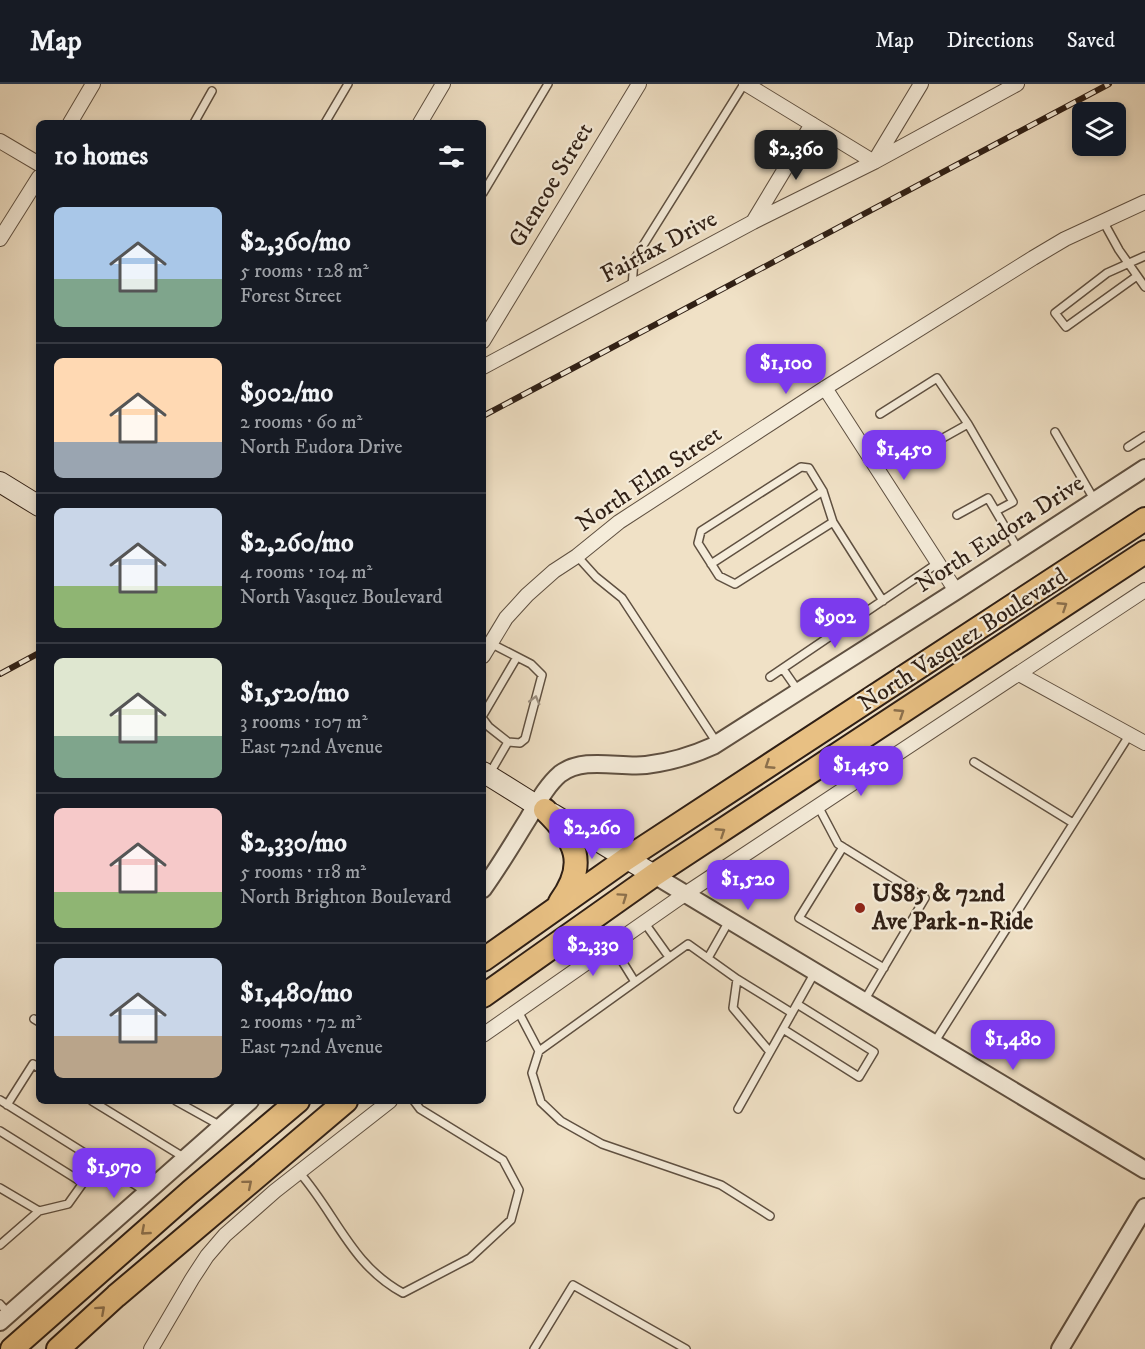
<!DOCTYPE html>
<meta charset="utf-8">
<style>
body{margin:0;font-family:"IM FELL DW Pica",serif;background:#20242c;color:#f1f3f6;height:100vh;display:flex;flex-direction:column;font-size:22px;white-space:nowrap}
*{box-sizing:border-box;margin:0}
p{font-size:20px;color:#9ea1a6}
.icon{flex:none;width:33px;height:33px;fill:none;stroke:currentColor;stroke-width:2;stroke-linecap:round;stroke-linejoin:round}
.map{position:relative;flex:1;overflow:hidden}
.side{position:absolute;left:36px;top:36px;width:450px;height:984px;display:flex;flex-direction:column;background:#171b24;border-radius:9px;box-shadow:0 3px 9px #0003}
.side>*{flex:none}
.tools{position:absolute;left:1072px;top:18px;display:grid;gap:12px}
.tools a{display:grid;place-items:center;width:54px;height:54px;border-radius:9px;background:#171b24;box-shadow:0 3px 9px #0003;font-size:30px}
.price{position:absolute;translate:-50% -51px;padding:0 14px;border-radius:12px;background:#7c3aed;color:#fff;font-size:20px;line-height:39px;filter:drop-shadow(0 2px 3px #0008)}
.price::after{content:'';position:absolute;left:50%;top:36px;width:18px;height:14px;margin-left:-9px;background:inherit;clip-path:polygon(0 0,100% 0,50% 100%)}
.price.current{background:#222;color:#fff}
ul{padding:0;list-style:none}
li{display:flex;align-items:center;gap:18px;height:150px;padding:0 18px}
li+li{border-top:2px solid #363941}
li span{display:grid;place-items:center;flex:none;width:168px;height:120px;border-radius:9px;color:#555}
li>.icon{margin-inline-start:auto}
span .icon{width:72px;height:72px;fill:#fffc;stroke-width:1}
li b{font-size:26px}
h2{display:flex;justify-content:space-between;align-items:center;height:72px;padding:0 18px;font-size:26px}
header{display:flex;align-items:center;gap:36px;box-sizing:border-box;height:84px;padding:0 30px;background:#171b24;border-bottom:2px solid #363941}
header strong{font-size:28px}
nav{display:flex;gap:33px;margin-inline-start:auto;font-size:21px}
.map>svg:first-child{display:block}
</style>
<header>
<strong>Map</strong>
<nav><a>Map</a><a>Directions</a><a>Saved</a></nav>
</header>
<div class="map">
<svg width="1145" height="1265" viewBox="0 0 1145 1265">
<rect width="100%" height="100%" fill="#f0e1c6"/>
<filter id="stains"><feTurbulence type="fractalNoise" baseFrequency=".00333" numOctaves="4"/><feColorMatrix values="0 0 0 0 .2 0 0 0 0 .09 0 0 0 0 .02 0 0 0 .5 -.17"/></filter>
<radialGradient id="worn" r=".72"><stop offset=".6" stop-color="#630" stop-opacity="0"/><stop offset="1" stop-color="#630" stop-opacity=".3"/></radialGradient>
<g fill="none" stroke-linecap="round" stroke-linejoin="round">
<defs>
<path id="service" d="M194,39L212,7
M325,39L348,0
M483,109L548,0
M1103,137L1119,166L1145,203
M1137,192L1066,243L1055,229L1107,189L1145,172
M632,203L634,176L744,0
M880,330L937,294L968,340
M1055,348L1095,417
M1128,363L1145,352
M909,373L968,340L1013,418L996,427
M801,383L809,384L823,407L833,438L735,500L719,492L698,459L701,447Z
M957,431L988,414L1018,465
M833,438L883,517
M577,472L596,493L622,514L717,659
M711,480L823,407
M490,559L531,580L542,591L525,655L520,659L508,658
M783,585L799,608
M770,593L938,479
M483,631L517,573
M483,635L489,643L508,658L490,689
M974,678L1073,739
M818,722L838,760L925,814L864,917
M843,763L799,834L884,884
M644,838L669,873
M612,861L635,898
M708,874L729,837
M518,927L539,967L532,989L541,1018L561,1037L602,1060L721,1101L770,1132
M34,935L39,938
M783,945L859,993L874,968L797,920
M934,959L1130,650
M539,967L688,860L737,895
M770,968L733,924L737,895L792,929
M0,1016L145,1107
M92,1017L185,1074
M176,1017L221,1042
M7,1021L33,980L39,984
M738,1025L815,888
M0,1047L83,1099L68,1120L39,1127
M299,1088C336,1130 351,1181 403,1209L470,1174L511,1136L519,1106L503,1076L420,1025L414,1017
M0,1104L39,1127L0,1161
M0,1220L9,1230
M534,1265L573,1201L686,1265"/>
<path id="minor" d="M746,0L874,78L921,0
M70,39L93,0
M420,39L443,0
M0,57L39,80
M753,138L812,40
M0,155L39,93
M483,257L639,0
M483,283L753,138L874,78L1017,0
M825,304L956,507
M483,572L506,534L527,511L554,487L577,472L619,438L825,304L1033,174L1065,155L1145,118
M1019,590L1145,659
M483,951L685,810L1145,506
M151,1265L192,1195L207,1172L225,1151L275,1107L390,1017"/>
<path id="tertiary" d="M654,791L1145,1086
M483,805C499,783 513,759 528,735C537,720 546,702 560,690C584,672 619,684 646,681C670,678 691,672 713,662L956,507L1145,384
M0,1238L250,1017
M1060,1265L1145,1123"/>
<path id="secondary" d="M0,398L39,422
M483,688L536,721
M553,730L654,791"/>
<path id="trunk" d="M545,726C576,756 588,780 560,818
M483,876L626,775L1145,435
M483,912L654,791L1145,468
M12,1265L190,1108L298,1017
M58,1265L116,1212L346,1017"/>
</defs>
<use href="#service" stroke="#5f5041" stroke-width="10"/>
<use href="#minor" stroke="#5f5041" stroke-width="16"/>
<use href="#tertiary" stroke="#5f5041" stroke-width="20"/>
<use href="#secondary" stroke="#2f1f15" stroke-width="22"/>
<use href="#trunk" stroke="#2f1f15" stroke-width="26"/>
<use href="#service" stroke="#f5ecda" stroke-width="7"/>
<use href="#minor" stroke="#f5ecda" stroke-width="14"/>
<use href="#tertiary" stroke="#f5ecda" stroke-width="16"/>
<use href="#secondary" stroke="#f5ecda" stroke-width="20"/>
<use href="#trunk" stroke="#e8c083" stroke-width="22"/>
<defs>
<path id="rail" d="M483,332L1109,0
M0,590L39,569"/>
</defs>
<use href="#rail" stroke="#2f1f15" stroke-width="6"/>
<use href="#rail" stroke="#f5ecda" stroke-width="4" stroke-dasharray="11" stroke-linecap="butt"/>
</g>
<defs><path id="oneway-chevron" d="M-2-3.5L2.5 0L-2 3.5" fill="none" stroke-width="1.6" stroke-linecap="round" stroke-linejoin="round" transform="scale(1.5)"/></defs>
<g stroke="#8c704c">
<use href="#oneway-chevron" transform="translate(1063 522) rotate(-33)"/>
<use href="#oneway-chevron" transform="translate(900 629) rotate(-33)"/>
<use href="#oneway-chevron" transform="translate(769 681) rotate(147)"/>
<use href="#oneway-chevron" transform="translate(721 748) rotate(-33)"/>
<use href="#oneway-chevron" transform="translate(623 813) rotate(-35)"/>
<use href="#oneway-chevron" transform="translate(248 1100) rotate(-40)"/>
<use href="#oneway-chevron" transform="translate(145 1147) rotate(139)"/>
<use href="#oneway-chevron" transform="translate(101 1226) rotate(-42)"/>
</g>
<use stroke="#9c9081" href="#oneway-chevron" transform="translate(535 616) rotate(-75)"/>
<circle fill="#8f2418" stroke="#f5ecda" stroke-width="2" cx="860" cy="824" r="6"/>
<g text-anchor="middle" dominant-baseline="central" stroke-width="4.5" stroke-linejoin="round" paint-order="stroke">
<g font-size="24" fill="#2f1f15" stroke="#f5ecda">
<text transform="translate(551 101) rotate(-59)">Glencoe Street</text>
<text transform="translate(659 163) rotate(-28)">Fairfax Drive</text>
<text transform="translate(649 395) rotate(-34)">North Elm Street</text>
<text transform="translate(1000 450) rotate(-33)">North Eudora Drive</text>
<text transform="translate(963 556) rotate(-33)">North Vasquez Boulevard</text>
</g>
<g font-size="24" font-weight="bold" fill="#2f1f15" stroke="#f5ecda" text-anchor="start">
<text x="872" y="810">US85 &amp; 72nd<tspan x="872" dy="28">Ave Park-n-Ride</tspan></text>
</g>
</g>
<rect width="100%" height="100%" filter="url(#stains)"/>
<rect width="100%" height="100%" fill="url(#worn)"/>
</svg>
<div class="tools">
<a><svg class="icon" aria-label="layers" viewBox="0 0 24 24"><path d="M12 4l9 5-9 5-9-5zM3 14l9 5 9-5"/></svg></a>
</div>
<b class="price current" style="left:796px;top:97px">$2,360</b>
<b class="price" style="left:786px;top:311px">$1,100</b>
<b class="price" style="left:904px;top:397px">$1,450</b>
<b class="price" style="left:835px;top:565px">$902</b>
<b class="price" style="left:861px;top:713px">$1,450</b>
<b class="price" style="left:592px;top:776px">$2,260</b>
<b class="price" style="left:748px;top:827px">$1,520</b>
<b class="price" style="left:593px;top:893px">$2,330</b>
<b class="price" style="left:1013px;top:987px">$1,480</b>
<b class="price" style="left:114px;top:1115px">$1,970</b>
<section class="side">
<h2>10 homes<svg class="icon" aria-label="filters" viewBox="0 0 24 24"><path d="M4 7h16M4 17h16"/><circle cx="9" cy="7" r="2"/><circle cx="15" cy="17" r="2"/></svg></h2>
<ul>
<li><span style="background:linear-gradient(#a9c7e8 60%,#7fa58c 0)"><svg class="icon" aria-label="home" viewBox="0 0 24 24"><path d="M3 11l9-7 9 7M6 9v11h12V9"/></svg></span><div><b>$2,360/mo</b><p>5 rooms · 128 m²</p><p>Forest Street</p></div></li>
<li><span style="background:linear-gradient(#ffd9b3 70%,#9aa5b1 0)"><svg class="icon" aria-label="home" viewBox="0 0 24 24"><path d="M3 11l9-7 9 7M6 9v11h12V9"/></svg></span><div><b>$902/mo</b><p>2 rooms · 60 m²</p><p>North Eudora Drive</p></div></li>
<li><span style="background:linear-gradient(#c9d6e8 65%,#8fb573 0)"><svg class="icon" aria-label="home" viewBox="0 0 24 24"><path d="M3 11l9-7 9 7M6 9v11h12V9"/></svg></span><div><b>$2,260/mo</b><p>4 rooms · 104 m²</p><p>North Vasquez Boulevard</p></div></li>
<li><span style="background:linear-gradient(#dfe7d0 65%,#7fa58c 0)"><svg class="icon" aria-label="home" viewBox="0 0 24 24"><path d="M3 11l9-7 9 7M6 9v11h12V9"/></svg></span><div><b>$1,520/mo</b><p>3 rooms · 107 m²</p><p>East 72nd Avenue</p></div></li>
<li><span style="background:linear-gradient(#f6c9c9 70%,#8fb573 0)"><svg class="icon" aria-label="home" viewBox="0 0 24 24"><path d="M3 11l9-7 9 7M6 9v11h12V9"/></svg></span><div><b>$2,330/mo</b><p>5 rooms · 118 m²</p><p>North Brighton Boulevard</p></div></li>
<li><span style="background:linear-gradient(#c9d6e8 65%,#b9a48a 0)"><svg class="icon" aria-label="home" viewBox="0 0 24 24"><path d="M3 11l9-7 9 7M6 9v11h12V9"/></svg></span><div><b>$1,480/mo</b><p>2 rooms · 72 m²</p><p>East 72nd Avenue</p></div></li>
</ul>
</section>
</div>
